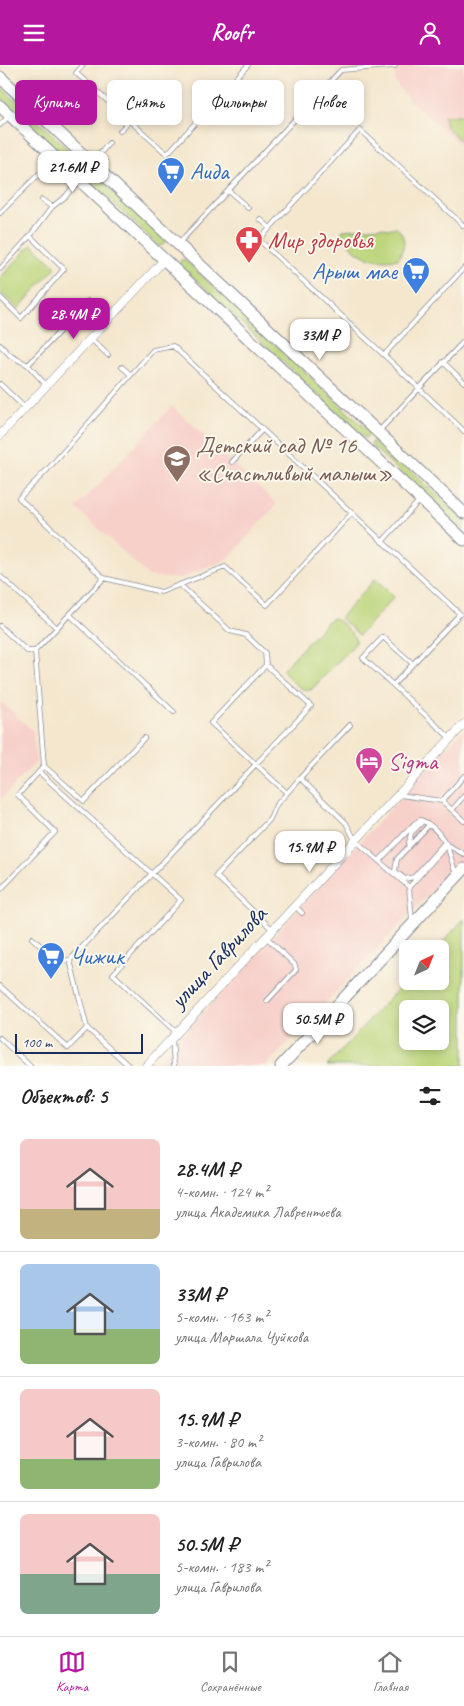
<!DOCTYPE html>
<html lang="ru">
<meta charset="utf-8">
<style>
body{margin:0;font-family:Caveat,sans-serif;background:#f2f2f2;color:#222;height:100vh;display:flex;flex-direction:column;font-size:19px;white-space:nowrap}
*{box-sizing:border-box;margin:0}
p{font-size:16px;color:#767676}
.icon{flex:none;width:28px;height:28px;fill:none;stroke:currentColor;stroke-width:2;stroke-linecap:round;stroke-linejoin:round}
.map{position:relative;height:1001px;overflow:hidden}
.panel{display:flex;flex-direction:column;background:#fff;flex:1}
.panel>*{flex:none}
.guide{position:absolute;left:15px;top:15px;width:435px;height:45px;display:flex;gap:10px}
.needle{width:32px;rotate:43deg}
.buttons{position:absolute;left:399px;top:875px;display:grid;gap:10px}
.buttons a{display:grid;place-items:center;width:50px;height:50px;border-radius:8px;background:#fff;box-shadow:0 2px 8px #0003;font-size:25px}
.scale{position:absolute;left:15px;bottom:12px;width:128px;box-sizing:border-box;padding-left:5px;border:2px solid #1b2f5e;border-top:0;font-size:14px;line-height:18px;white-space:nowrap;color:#1b2f5e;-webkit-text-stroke:4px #fbf7ec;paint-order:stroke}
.price{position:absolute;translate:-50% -42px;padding:0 11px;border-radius:10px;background:#fff;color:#222;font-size:16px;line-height:32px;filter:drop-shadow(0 1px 2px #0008)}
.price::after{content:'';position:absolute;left:50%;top:30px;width:15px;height:11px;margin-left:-8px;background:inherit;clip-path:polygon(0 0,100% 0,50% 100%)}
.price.on{background:#b5179e;color:#fff}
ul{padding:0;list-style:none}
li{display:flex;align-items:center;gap:15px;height:125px;padding:0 20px}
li+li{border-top:1px solid #e0e0e0}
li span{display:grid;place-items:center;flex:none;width:140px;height:100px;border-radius:8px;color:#555}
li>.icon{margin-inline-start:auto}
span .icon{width:60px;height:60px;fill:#fffc;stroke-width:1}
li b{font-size:21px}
h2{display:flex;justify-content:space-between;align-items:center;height:60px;padding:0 20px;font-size:21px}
.tag{padding:0 18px;border-radius:8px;background:#fff;box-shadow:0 2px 8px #0003;font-size:18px;line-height:45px}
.tag.on{background:#b5179e;color:#fff}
header{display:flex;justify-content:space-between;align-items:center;height:65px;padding:0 20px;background:#b5179e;color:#fff;font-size:22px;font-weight:700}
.dock{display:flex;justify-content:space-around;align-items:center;height:70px;border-top:1px solid #e0e0e0;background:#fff;font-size:14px;color:#767676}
.dock a{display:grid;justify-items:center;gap:2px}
.dock .on{color:#b5179e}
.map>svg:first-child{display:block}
</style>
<header><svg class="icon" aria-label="menu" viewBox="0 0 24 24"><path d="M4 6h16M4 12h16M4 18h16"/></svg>Roofr<svg class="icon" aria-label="person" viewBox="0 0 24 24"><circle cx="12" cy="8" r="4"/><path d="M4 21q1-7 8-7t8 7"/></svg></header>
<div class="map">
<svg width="464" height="1001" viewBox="0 0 464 1001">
<rect width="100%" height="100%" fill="#fbf7ec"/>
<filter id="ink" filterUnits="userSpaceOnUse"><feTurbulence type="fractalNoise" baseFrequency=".02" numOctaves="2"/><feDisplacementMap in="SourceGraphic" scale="10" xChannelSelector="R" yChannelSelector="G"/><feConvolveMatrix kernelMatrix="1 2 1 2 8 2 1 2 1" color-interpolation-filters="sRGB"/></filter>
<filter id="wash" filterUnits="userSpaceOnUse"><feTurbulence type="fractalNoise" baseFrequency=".0096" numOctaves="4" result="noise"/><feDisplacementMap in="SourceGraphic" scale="20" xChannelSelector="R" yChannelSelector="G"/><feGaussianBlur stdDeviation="1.12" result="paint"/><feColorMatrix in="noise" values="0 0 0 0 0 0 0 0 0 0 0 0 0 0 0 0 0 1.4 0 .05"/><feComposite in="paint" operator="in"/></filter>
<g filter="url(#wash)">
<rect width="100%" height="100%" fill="#f4e7ce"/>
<path fill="#f7d0ca" d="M395,0H464V83L409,35L395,17Z
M172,341L277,439L228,494L179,514L149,511L76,443Z
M0,636L33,666L36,697L0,735Z
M464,664V792L266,1001H154Z"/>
<path fill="#bcd67b" stroke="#6c826c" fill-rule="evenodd" d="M0,21L166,176L160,182L0,32Z
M444,51H464V79L446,62Z
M382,162L388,164L396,162C407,173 405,181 398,194C370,197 356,192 341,168L343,165Z
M32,179L56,202L18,244L0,227V213Z
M184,194L369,367L368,371L364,373L179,199L181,195Z
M376,374L464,455V466L371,380L373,376Z
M375,514L394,532L359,570L340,553Z
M333,553C341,556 352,567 356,575L354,580L311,625C301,627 287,613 283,604L329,555Z
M464,854V1001H327L407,914L408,916H440V884H436ZM408,944H440V976H408Z"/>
</g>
<g filter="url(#ink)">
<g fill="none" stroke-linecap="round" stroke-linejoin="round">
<defs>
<path id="service" d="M83,0L76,8L167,89L248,0
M379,2L395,1
M0,60L9,51
M120,66L129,56
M93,97L109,78
M229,126L248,143
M42,135L52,142
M0,148L55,93
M260,154L270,163
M464,161L360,65L259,175L384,290L464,366
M179,178L341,5L379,2L381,0
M0,204L30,171L52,142L66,131L77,117
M0,232L21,253L64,204L30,171
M90,273L108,290
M0,280L11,291L28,300
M384,290L464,203
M443,297L464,317
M122,302L131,310
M0,319L25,343
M46,320L28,300L88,236L108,255
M378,367L464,276
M232,397L262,365
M382,477L419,436
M0,511L57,563
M104,513L19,433L48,404L153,285L173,281L460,549L393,620L450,673
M180,520L230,566L246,570L265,588L266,600
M70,550L174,647
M0,561L27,586H35L104,513L161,527L225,502L267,540L351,449
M35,586L44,701L84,736L144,673
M393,620L363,593L383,572L413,599
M39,707L181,835L113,909L177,968
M300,713L350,660
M400,730L442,736L464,756
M442,736L464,711
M452,745L464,731
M420,755C432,758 441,771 447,780L409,822L379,796L415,758Z
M429,760L397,794L395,806L405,814L414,812L445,777
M408,783L411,768L423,756
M456,810L447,780L464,789
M409,822L412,855
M0,825L55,767L18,730L44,701
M295,841L302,848
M272,864L216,811L270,754L276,740L287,728
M266,872L295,900L296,905L267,936
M32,873L57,896L70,895
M0,921L68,983L87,963L129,1001
M87,963L70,895L311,641L266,600L211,658L287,728L300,713L346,758L355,775L379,796
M0,973L30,1001
M172,973L174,1001"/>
<path id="minor" d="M0,370L164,195
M146,1001L464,659"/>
<path id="secondary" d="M0,12L464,448
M0,41L464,475
M281,1001L464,804"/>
</defs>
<use href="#service" stroke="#888b96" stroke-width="5.5"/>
<use href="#minor" stroke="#888b96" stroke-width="9"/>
<use href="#secondary" stroke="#888b96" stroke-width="13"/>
<use href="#service" stroke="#fff" stroke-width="4"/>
<use href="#minor" stroke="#fff" stroke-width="8"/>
<use href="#secondary" stroke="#fff" stroke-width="11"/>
</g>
</g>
<defs>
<symbol id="supermarket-pin" viewBox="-11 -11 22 30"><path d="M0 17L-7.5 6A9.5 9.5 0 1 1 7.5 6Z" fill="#3f7fe0" stroke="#fbf7ec"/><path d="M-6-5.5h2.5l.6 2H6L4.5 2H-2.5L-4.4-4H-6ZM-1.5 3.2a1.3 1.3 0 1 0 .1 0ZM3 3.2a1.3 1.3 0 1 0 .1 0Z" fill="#fff"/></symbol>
<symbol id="pharmacy-pin" viewBox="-11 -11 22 30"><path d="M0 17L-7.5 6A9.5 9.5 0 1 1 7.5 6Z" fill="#e0444e" stroke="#fbf7ec"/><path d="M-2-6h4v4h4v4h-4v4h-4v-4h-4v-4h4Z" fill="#fff"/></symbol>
<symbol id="school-pin" viewBox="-11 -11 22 30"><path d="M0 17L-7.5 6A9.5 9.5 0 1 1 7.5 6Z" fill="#8d6e63" stroke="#fbf7ec"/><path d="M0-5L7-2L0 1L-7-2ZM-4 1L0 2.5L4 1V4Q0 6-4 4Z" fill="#fff"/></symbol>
<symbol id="hotel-pin" viewBox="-11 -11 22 30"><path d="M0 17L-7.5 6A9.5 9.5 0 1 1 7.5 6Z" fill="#d1479c" stroke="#fbf7ec"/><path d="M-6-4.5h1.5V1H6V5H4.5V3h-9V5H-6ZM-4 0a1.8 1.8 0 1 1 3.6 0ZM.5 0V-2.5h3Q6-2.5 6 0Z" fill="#fff"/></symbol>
</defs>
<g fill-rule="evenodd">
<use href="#supermarket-pin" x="155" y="90" width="32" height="43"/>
<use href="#pharmacy-pin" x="233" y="159" width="32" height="43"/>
<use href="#supermarket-pin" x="400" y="190" width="32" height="43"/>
<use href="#school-pin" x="161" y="378" width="32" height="43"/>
<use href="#hotel-pin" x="353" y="680" width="32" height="43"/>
<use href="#supermarket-pin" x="35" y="875" width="32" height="43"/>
</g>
<g text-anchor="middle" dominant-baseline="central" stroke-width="4" stroke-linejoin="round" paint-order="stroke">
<g font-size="24" fill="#366cbe" stroke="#fbf7ec" text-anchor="start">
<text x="190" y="106">Аида</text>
<text x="397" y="206" text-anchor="end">Арыш мае</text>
<text x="70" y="891">Чижик</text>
</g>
<g font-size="24" fill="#be3a42" stroke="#fbf7ec" text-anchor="start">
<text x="268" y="175">Мир здоровья</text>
</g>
<g font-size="24" fill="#785e54" stroke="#fbf7ec" text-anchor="start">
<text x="196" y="380">Детский сад № 16<tspan x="196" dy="28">«Счастливый малыш»</tspan></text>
</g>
<g font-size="24" fill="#b23c85" stroke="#fbf7ec" text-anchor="start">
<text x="388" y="696">Sigma</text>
</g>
<g font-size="24" fill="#1b2f5e" stroke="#fbf7ec">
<text transform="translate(218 892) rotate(-47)">улица Гаврилова</text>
</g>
</g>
</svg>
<div class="buttons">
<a><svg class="needle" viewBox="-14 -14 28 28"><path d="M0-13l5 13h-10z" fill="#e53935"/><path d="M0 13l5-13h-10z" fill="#767676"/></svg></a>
<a><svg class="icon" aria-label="layers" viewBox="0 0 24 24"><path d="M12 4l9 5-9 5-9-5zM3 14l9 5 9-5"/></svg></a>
</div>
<div class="scale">100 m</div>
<b class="price" style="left:73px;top:128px">21.6M ₽</b>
<b class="price on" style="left:74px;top:275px">28.4M ₽</b>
<b class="price" style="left:320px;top:296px">33M ₽</b>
<b class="price" style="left:310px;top:808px">15.9M ₽</b>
<b class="price" style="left:318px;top:980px">50.5M ₽</b>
<div class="guide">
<a class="tag on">Купить</a>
<a class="tag">Снять</a>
<a class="tag">Фильтры</a>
<a class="tag">Новое</a>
</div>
</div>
<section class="panel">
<h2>Объектов: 5<svg class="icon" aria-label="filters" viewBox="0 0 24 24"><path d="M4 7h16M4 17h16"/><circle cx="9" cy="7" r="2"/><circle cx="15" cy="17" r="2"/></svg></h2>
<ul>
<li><span style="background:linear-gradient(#f6c9c9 70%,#c2b280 0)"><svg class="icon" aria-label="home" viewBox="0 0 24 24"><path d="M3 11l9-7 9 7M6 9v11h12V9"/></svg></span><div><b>28.4M ₽</b><p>4-комн. · 124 m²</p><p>улица Академика Лаврентьева</p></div></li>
<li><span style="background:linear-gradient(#a9c7e8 65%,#8fb573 0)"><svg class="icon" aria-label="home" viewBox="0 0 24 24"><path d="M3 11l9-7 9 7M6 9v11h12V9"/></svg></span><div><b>33M ₽</b><p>5-комн. · 163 m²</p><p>улица Маршала Чуйкова</p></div></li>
<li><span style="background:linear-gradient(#f6c9c9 70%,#8fb573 0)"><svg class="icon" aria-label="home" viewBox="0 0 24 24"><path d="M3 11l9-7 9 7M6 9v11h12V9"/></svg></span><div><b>15.9M ₽</b><p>3-комн. · 80 m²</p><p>улица Гаврилова</p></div></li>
<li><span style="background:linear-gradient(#f6c9c9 60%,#7fa58c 0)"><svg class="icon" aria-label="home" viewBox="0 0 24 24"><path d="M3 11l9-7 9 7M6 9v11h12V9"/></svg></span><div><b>50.5M ₽</b><p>5-комн. · 183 m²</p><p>улица Гаврилова</p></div></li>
</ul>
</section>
<nav class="dock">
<a class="on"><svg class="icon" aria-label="map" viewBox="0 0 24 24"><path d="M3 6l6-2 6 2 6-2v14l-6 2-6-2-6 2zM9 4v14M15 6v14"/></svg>Карта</a>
<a><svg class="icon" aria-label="saved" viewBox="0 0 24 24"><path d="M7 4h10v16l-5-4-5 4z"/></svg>Сохранённые</a>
<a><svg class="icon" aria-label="home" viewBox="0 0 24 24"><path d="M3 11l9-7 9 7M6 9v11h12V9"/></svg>Главная</a>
</nav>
